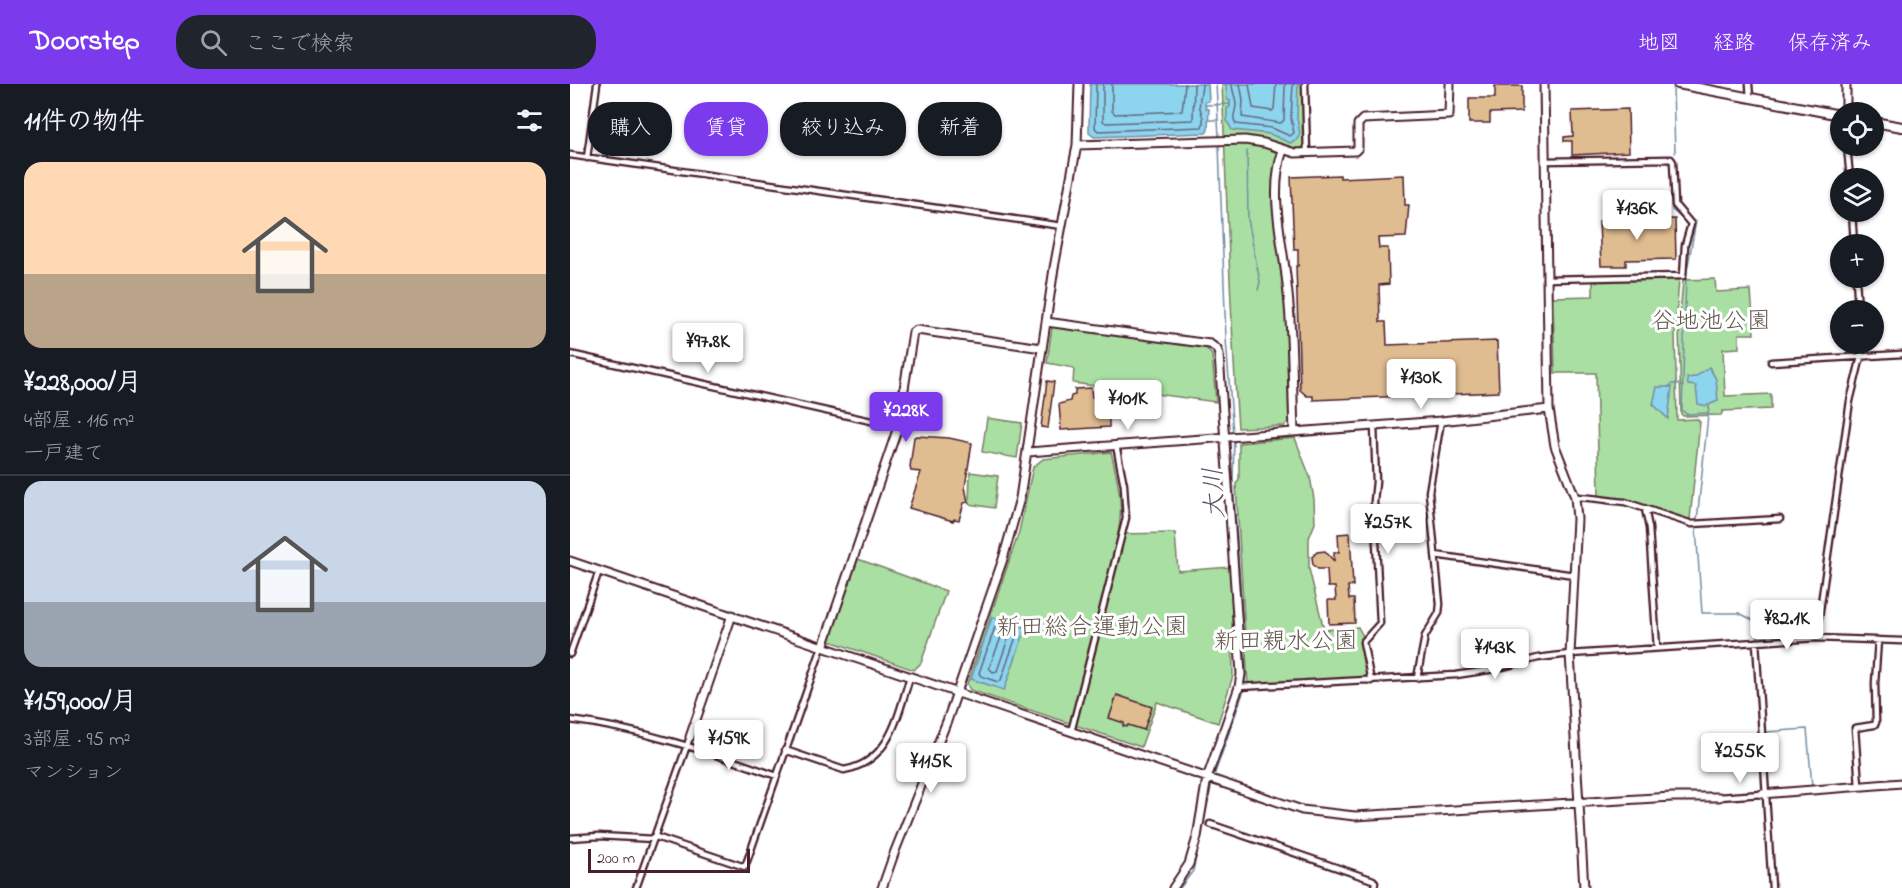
<!DOCTYPE html>
<html lang="ja">
<meta charset="utf-8">
<style>
body{margin:0;font-family:"Indie Flower","Klee One",sans-serif;background:#20242c;color:#f1f3f6;height:100vh;display:flex;flex-direction:column;font-size:22px;white-space:nowrap}
*{box-sizing:border-box;margin:0}
p{font-size:20px;color:#9ea1a6}
.icon{flex:none;width:33px;height:33px;fill:none;stroke:currentColor;stroke-width:2;stroke-linecap:round;stroke-linejoin:round}
.map{position:relative;flex:1;overflow:hidden}
.side{display:flex;flex-direction:column;background:#171b24;width:570px}
.side>*{flex:none}
.hud{position:absolute;left:18px;top:18px;width:570px;height:54px;display:flex;gap:12px}
.fabs{position:absolute;left:1260px;top:18px;display:grid;gap:12px}
.fabs a{display:grid;place-items:center;width:54px;height:54px;border-radius:50%;background:#171b24;box-shadow:0 2px 4px #0004;font-size:30px}
.scale{position:absolute;left:18px;bottom:15px;width:162px;box-sizing:border-box;padding-left:6px;border:3px solid #4a1f2b;border-top:0;font-size:16px;line-height:21px;white-space:nowrap;color:#4a1f2b;-webkit-text-stroke:4px #fff;paint-order:stroke}
.price{position:absolute;translate:-50% -51px;padding:0 14px;border-radius:6px;background:#fff;color:#222;font-size:20px;line-height:39px;filter:drop-shadow(0 2px 3px #0008)}
.price::after{content:'';position:absolute;left:50%;top:36px;width:18px;height:14px;margin-left:-9px;background:inherit;clip-path:polygon(0 0,100% 0,50% 100%)}
.price.active{background:#7c3aed;color:#fff}
ul{padding:0;list-style:none}
li{display:grid;align-content:center;gap:12px;height:318px;padding:0 24px}
li+li{border-top:2px solid #363941}
li span{display:grid;place-items:center;height:186px;border-radius:18px;color:#555}
li>.icon{margin-inline-start:auto}
span .icon{width:108px;height:108px;fill:#fffc;stroke-width:1}
li b{font-size:26px}
h2{display:flex;justify-content:space-between;align-items:center;height:72px;padding:0 24px;font-size:26px}
.chip{padding:0 21px;border-radius:24px;background:#171b24;box-shadow:0 2px 4px #0004;font-size:21px;line-height:54px}
.chip.active{background:#7c3aed;color:#fff}
header{display:flex;align-items:center;gap:36px;box-sizing:border-box;height:84px;padding:0 30px;background:#7c3aed;color:#fff}
header strong{font-size:28px}
nav{display:flex;gap:33px;margin-inline-start:auto;font-size:21px}
.search{width:420px;height:54px;background:#20242c;display:flex;align-items:center;gap:15px;box-sizing:border-box;padding:0 21px;border-radius:24px;color:#9ea1a6;font-size:22px}
main{display:flex;flex:1;min-height:0}
.map>svg:first-child{display:block}
</style>
<header>
<strong>Doorstep</strong>
<div class="search"><svg class="icon" aria-label="search" viewBox="0 0 24 24"><circle cx="10" cy="10" r="6"/><path d="M15 15l6 6"/></svg>ここで検索</div>
<nav><a>地図</a><a>経路</a><a>保存済み</a></nav>
</header>
<main>
<section class="side">
<h2>11件の物件<svg class="icon" aria-label="filters" viewBox="0 0 24 24"><path d="M4 7h16M4 17h16"/><circle cx="9" cy="7" r="2"/><circle cx="15" cy="17" r="2"/></svg></h2>
<ul>
<li><span style="background:linear-gradient(#ffd9b3 60%,#b9a48a 0)"><svg class="icon" aria-label="home" viewBox="0 0 24 24"><path d="M3 11l9-7 9 7M6 9v11h12V9"/></svg></span><div><b>¥228,000/月</b><p>4部屋 · 116 m²</p><p>一戸建て</p></div></li>
<li><span style="background:linear-gradient(#c9d6e8 65%,#9aa5b1 0)"><svg class="icon" aria-label="home" viewBox="0 0 24 24"><path d="M3 11l9-7 9 7M6 9v11h12V9"/></svg></span><div><b>¥159,000/月</b><p>3部屋 · 95 m²</p><p>マンション</p></div></li>
</ul>
</section>
<div class="map">
<svg width="1332" height="804" viewBox="0 0 1332 804">
<rect width="100%" height="100%" fill="#fff"/>
<filter id="ink" filterUnits="userSpaceOnUse"><feTurbulence type="fractalNoise" baseFrequency=".0167" numOctaves="2"/><feDisplacementMap in="SourceGraphic" scale="12" xChannelSelector="R" yChannelSelector="G"/><feConvolveMatrix kernelMatrix="1 2 1 2 8 2 1 2 1" color-interpolation-filters="sRGB"/></filter>
<g filter="url(#ink)">
<path fill="#a9dfa2" stroke="#7a7f66" stroke-width="1.5" d="M652,0H732L734,64H717L682,53L657,52V59C673,59 696,57 707,70L703,121L716,232L719,338L714,342L715,355L725,354L740,393L744,415L745,439L739,454V485L754,546L788,543L794,554L790,558L797,591L794,594L678,602L666,400L669,395V359L713,355L712,342L668,344C660,229 657,114 652,0Z
M1109,195L1105,249L1107,336L1127,335L1130,338L1120,435L1118,437L1091,426L1029,411L1026,289H985L983,213L1023,212V196Z
M1145,195L1146,208L1181,206L1184,250H1169V264L1153,265L1155,312L1201,310V325L1153,327L1151,331L1113,332L1111,330L1109,242L1113,196Z
M482,243L636,264L642,271L646,318L503,299L504,284L477,279Z
M417,334L452,339L447,374L412,368Z
M541,368C548,396 554,422 548,450L605,449L608,487L661,483L663,592L648,639L587,618L571,663L400,606L397,600L449,448L463,383L473,375Z
M400,388L428,392L424,424L399,420Z
M288,475L376,507L351,579L344,586L260,557Z"/>
<path fill="#8dd4ef" stroke="#728ca1" stroke-width="1.5" d="M520,0H638L639,17L635,18L636,25H639L638,46L636,49L524,53L519,49V45Z
M656,0H728L727,34L730,50L726,57L720,59L700,50L662,46L657,37V24L660,23V16H657Z
M1139,283L1146,295L1148,317L1136,322L1128,320L1126,302L1118,301L1117,294L1125,293Z
M1087,303H1102L1098,335L1083,320Z
M422,533L456,544L434,606L401,595Z"/>
<g fill="none" stroke-linecap="round" stroke-linejoin="round">
<path stroke="#656779" stroke-width="1.5" d="M526,0L525,44L528,47L632,43C635,35 632,32 630,24C628,17 632,8 632,0
M533,0V37L536,39L623,36L624,0
M542,0V27L545,30L612,27L615,0
M662,0C662,7 666,14 666,20C666,29 661,32 666,40L702,44L720,52L724,49L721,34L723,0
M670,0L673,16L672,33L711,39L714,36L715,0
M679,0L683,24L702,27L704,25L706,0
M429,541L446,547L447,550L431,596L428,598L411,592L409,589L425,543Z
M432,551L438,555L427,587L423,588L419,584Z"/>
<path stroke="#728ca1" stroke-width="1.5" d="M646,0L649,53
M1103,4L1105,69
M635,21L660,20
M638,36H648
M649,61L656,255L663,350
M677,67L678,135L690,198L688,206
M1101,107L1102,126L1118,140L1114,158
M1126,137L1116,192L1112,326L1116,330L1137,329
M1111,173L1113,162
M1098,303L1102,300H1111
M664,354L663,396L676,588L675,601
M1127,437L1139,322
M1126,444L1132,529H1169L1187,538L1195,648L1237,645L1242,702
M644,692L674,606
M610,804L623,787L642,699"/>
</g>
<path fill="#e0bc91" stroke="#4a1f2b" stroke-width="1.5" d="M925,2H952V28L920,29V39H899V14H925Z
M1058,25L1059,68L1002,71V57H994V53L1003,52L1002,27Z
M770,91V94L834,91L835,121H839L836,153L808,154L809,164H818L819,200L809,201L810,238H816L817,261L927,257L929,308L743,316V312H737L730,306L726,182H728V165H724L721,93Z
M1105,135L1106,175L1056,176V182H1031L1029,137Z
M477,297L484,298L478,344L471,343Z
M521,304L522,313L537,312L538,316L548,315L549,334H539V343L491,346L489,320L500,317L501,312L505,311V305Z
M347,352L379,354L402,359L395,403L398,418L394,419L389,436L384,435L383,437L339,424L351,388L341,387L340,383L344,353Z
M780,449L783,502H778L779,515H784L785,539L759,540L758,516H766L765,503H758L757,485H748L743,481L742,473L747,468L755,467L764,477V468H769L768,450Z
M547,611L582,623L574,646L558,641L557,643L553,642L554,639L539,634Z"/>
<g fill="none" stroke-linecap="round" stroke-linejoin="round">
<defs>
<path id="street" d="M735,0L737,69
M1179,0L1180,14
M1277,62L1280,94
M0,71L492,142
M17,74L27,0
M974,77L1101,75L1103,78L1105,121L1121,140L1115,161L1113,192L976,195
M1282,128L1284,160
M1286,194L1288,226
M0,270L328,343
M1201,278L1332,270
M1005,413C1023,413 1038,417 1055,418L1122,440L1210,435
M1075,425L1079,444L1087,564
M865,471L1004,491
M1246,554L1280,317L1291,273L1290,260
M1186,558L1202,804
M0,570L29,487
M847,594L855,552L869,529L870,520L859,408L871,337
M801,597L793,558L810,539L804,417L806,398L804,342
M669,603L886,591L925,585L968,574L1000,570L1246,554L1332,557
M0,636C72,645 139,668 207,692
M501,648L556,434L554,401L546,361
M215,666L274,686C321,678 328,630 340,593
M1289,702L1285,644L1304,641L1306,639L1305,599L1308,556
M1149,713L1192,710
M640,740L803,796L805,798L804,804
M86,753L175,783L252,563
M0,754L29,752L84,755
M66,804L120,653"/>
<path id="secondary" d="M974,0L979,325L985,362L1005,413L1007,435L1000,570L1014,804
M1276,0V28
M507,61L675,56L694,59L725,69L785,67L788,64V40L793,35L879,31L880,0
M713,66C698,109 713,157 717,201C723,250 722,299 724,348
M476,238L640,260L647,265L649,271L671,590L669,603L637,694L627,753L619,780L603,804
M458,368L871,337L979,325
M0,477L732,726L785,732L1102,713H1149
M253,563L328,343L343,248L347,246L472,264
M120,653L162,531
M1192,710L1332,699
M312,804L325,767L377,637L433,475L450,414L484,184L507,61L509,0"/>
<path id="primary" d="M1108,0L1270,31
M1304,38L1332,43"/>
</defs>
<use href="#street" stroke="#4a1f2b" stroke-width="9"/>
<use href="#secondary" stroke="#4a1f2b" stroke-width="11"/>
<use href="#primary" stroke="#4a1f2b" stroke-width="12"/>
<use href="#street" stroke="#fff" stroke-width="4.5"/>
<use href="#secondary" stroke="#fff" stroke-width="7"/>
<use href="#primary" stroke="#fff" stroke-width="8"/>
</g>
</g>
<g text-anchor="middle" dominant-baseline="central" stroke-width="6" stroke-linejoin="round" paint-order="stroke">
<g font-size="24" fill="#66594f" stroke="#fff">
<text x="1141" y="238">谷地池公園</text>
<text x="522" y="544">新田総合運動公園</text>
<text x="716" y="558">新田親水公園</text>
</g>
<g font-size="26" font-style="italic" fill="#5e5566" stroke="#fff">
<text transform="translate(646 409) rotate(-93)">大川</text>
</g>
</g>
</svg>
<div class="fabs">
<a><svg class="icon" aria-label="locate" viewBox="0 0 24 24"><circle cx="12" cy="12" r="6"/><path d="M12 2v4M12 18v4M2 12h4M18 12h4"/></svg></a>
<a><svg class="icon" aria-label="layers" viewBox="0 0 24 24"><path d="M12 4l9 5-9 5-9-5zM3 14l9 5 9-5"/></svg></a>
<a>+</a>
<a>−</a>
</div>
<div class="scale">200 m</div>
<b class="price" style="left:1067px;top:157px">¥136K</b>
<b class="price" style="left:138px;top:290px">¥97.8K</b>
<b class="price" style="left:851px;top:326px">¥130K</b>
<b class="price" style="left:558px;top:347px">¥101K</b>
<b class="price active" style="left:336px;top:359px">¥228K</b>
<b class="price" style="left:818px;top:471px">¥257K</b>
<b class="price" style="left:1217px;top:567px">¥82.1K</b>
<b class="price" style="left:925px;top:596px">¥143K</b>
<b class="price" style="left:159px;top:687px">¥159K</b>
<b class="price" style="left:1170px;top:700px">¥255K</b>
<b class="price" style="left:361px;top:710px">¥115K</b>
<div class="hud">
<a class="chip">購入</a>
<a class="chip active">賃貸</a>
<a class="chip">絞り込み</a>
<a class="chip">新着</a>
</div>
</div>
</main>
